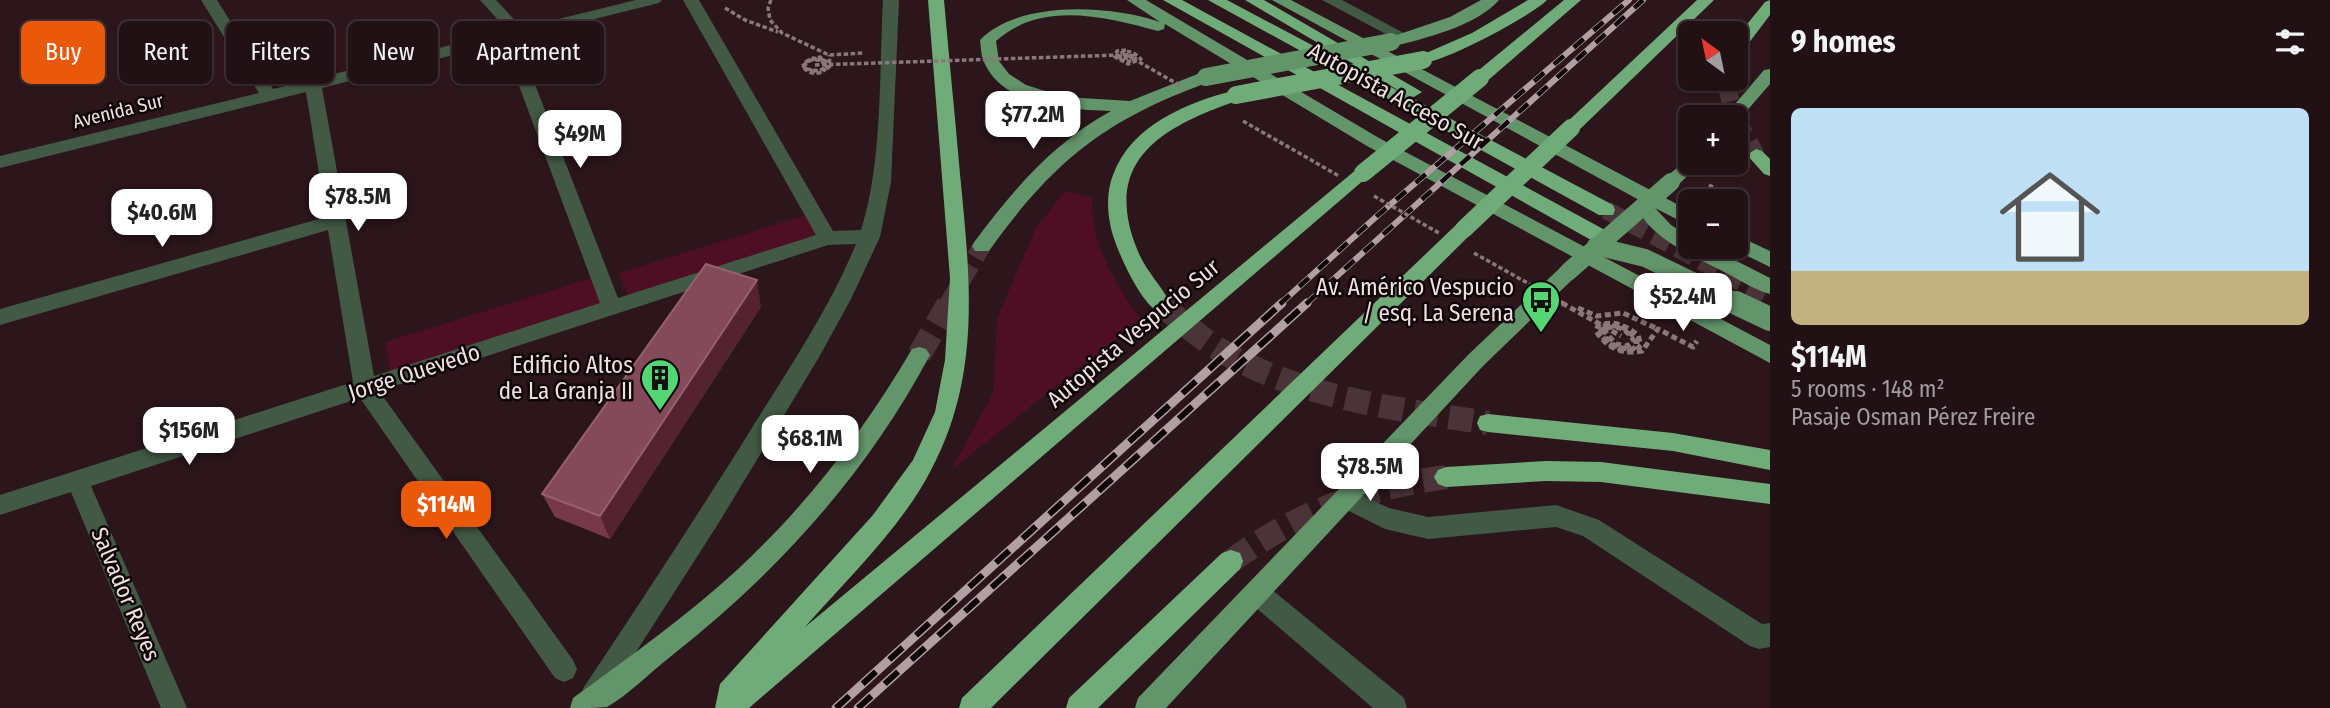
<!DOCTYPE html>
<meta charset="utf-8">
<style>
body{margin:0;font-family:"Fira Sans Condensed",sans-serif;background:#2d1e22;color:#f1f3f6;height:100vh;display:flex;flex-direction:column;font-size:26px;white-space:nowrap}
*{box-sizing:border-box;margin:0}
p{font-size:23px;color:#a29da0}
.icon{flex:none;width:38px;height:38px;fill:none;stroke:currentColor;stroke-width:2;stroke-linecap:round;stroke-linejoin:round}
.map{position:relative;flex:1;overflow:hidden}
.drawer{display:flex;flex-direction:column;background:#211014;width:560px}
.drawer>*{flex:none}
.top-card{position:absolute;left:21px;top:21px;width:665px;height:63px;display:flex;gap:14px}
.needle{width:46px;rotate:327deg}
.fabs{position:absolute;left:1678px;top:21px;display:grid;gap:14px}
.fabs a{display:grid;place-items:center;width:70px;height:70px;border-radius:10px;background:#211014;box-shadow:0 2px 5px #0004,0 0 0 2px #3e3034;font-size:35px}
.price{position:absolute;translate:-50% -60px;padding:0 16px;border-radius:14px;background:#fff;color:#222;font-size:23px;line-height:46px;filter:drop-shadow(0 2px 4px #0008)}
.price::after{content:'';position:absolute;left:50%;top:42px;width:21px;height:16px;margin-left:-10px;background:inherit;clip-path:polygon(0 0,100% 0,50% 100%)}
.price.current{background:#ea580c;color:#fff}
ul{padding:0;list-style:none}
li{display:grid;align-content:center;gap:14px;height:371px;padding:0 21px}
li span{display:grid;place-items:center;height:217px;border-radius:10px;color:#555}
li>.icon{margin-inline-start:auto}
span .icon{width:126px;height:126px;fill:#fffc;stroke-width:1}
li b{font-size:30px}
h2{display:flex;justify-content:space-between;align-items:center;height:84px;padding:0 21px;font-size:30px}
.tag{padding:0 24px;border-radius:10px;background:#211014;box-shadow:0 2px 5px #0004,0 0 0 2px #3e3034;font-size:24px;line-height:63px}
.tag.current{background:#ea580c;color:#fff}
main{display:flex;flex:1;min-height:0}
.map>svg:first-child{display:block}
</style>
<main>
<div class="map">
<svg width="1770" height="708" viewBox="0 0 1770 708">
<rect width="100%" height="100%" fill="#2c161b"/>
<path fill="#4e0e24" d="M1065,191L1092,198C1091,244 1114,283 1141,319L951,470L993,393L997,318L1036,228Z
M806,215L822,242L631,303L619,273Z
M595,277L606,308L391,376L385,342Z"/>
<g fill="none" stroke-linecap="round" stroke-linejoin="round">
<path stroke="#4a3439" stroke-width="18" stroke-dasharray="18 9" stroke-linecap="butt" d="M948,304L982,246"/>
<path stroke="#4a3439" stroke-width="24" stroke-dasharray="24 11" stroke-linecap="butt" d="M919,355L949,303"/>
<path stroke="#4a3439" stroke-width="18" stroke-dasharray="18 9" stroke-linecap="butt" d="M1726,84L1735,117
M1736,119L1756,155
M1606,210L1770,298"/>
<path stroke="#4a3439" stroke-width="24" stroke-dasharray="24 11" stroke-linecap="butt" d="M1161,304C1184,324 1207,344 1234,358C1312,399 1402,410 1488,423
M1231,561C1301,511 1362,489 1446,477"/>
<path stroke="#8b777b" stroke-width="3.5" stroke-dasharray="4.5 2.5" stroke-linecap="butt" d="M771,0L768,8L770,20L782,33L829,55L864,53
M725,8L745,20L778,32
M1126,50L1117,51L1115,57L1128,64L1141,59C1133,51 1127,49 1117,55L1118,58L1126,62L1135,60L1136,56L1121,54L1120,58H1133
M804,68L803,63L820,57L828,63L827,69
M804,68L805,62L813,58L823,60L826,67L819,71L807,69L805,64L811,60H821L825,65
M804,68L819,73L826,69
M804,68C810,75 819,75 826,69
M827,69L830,66L829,55
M1709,185L1721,191L1713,201"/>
<path stroke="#8b777b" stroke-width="5" stroke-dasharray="6 3.5" stroke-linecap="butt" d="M1578,308L1597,316L1623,313L1658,329
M1606,328V333L1616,344L1627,346L1634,341C1627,329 1615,323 1602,330C1607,345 1619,349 1633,349L1637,345V339L1621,326H1602L1600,334C1610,347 1621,353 1637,349L1641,345L1638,335C1626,326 1613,319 1598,326L1596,331C1607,348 1622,355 1642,351L1658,329L1693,347L1697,341"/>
<path fill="#415945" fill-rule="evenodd" d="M201,0H217L273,89L508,31L480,0H496L522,28L636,0H662L659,3L526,36L522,51L618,298L816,235L683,0H699L833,231L861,230C883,161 879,73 883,0H899L891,182L880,237L851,299L818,359L718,524L602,705L596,708L584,705L580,696L584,687C644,597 703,507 760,415C795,359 831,305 856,244L828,245L379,391L573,660L577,669L573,678L564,682L555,678L360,398L91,486L187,708H161L71,492L0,515V495L353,382L328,230L0,325V309L326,217L306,92L0,168V156L259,93ZM509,41L506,51L600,303L374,376L322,88Z
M1322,0H1342L1413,38L1405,43L1399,41Z
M1345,488L1389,508L1428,517L1556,505L1599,520L1762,624L1770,623V647L1759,649L1750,646L1583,536L1556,527L1428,539L1385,529L1337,505L1333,498L1337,491Z
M1257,581L1266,585L1404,698L1407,708H1373L1248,601L1245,593L1248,585Z"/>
<path fill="#63956b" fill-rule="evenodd" d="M1127,0H1146L1379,138L1770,345V363L1367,146L1165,24L1164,29L1158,31C1105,17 1042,0 996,41L999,61L1009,74L1026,85L1065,97L1130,101L1200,73H1212L1214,77L1212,81C1106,119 1054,160 989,251H975L972,246L975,241C1013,190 1054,142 1111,111C1070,109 1003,107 984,62C981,56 981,47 980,40C1019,0 1109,5 1160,22Z
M1272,0H1291L1690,211V226L1655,208L1671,225L1690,237V247H1709L1770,278V294C1755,290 1740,280 1726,273C1692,255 1654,241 1635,206L1641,201Z
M1481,0H1499C1475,27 1425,38 1391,47L1383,42L1385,39L1450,17Z
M1770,69V84L1738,121L1736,117H1724L1764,70Z
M1690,157V163H1701L1677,186H1665L1662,182L1665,178Z
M1736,235L1770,251V267L1729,247H1736Z
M1568,265L1575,267L1578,272L1575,277L1483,366L1166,708H1135L1138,698L1469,354L1561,267Z
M919,347L926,349L930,355C866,475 776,574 670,657C651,672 627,696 607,707C598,708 580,708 570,708L573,698C629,657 686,617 737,570C807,505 864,431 912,349Z"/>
<path fill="#70ac7a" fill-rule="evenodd" d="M928,0H944C949,58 955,116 960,174C970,278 982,374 931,470C902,527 847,579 805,627L1357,169L1363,167L1372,173L749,708H715L720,684L873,515L913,460L935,412L945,360L950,278Z
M1163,0H1182L1605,230L1608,235L1605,240H1591Z
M1208,0H1227L1613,205L1615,210L1613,215H1599Z
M1245,0H1264L1422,92L1414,97L1408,96Z
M1528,0H1547C1533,15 1435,68 1417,63L1415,60L1417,57L1472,33Z
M1564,0H1581L1486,82H1474L1472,78L1474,74Z
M1697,0H1714L1577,132H1565L1562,128L1565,124Z
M1770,0V15L1742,52L1736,54V38L1765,2Z
M1718,79H1734L1732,88H1720Z
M1236,90L1244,95L1242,99C1167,125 1100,157 1137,249C1145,270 1161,285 1171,304L1168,309C1163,311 1158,312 1153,308C1137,295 1113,244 1110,223C1107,208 1107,190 1113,175C1131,125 1188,102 1236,90Z
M1756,149L1762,151L1770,159V176L1764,174L1747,155Z
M1464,222L1471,224L1473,229L1471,234L991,708H959L962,698L1457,224Z
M1488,414L1673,433L1770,450V470L1673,451L1488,432L1480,430L1477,423L1480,416Z
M1546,461L1601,462L1770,484V504L1601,482L1546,481L1446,487L1438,484L1434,477L1438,470L1446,467Z
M1231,550L1240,553L1243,561L1240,569L1098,708H1066L1069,698L1222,553Z"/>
<defs>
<path id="rail-far1" d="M1280,304L1377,216L1629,0
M1306,304L1643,0"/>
<path id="rail" d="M836,708L1282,303
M858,708L1307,303"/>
</defs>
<use href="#rail-far1" stroke="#b29fa3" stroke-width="6"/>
<use href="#rail" stroke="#b29fa3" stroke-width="9"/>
<use href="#rail-far1" stroke="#0e0507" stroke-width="4.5" stroke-dasharray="13" stroke-linecap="butt"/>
<use href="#rail" stroke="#0e0507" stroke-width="6" stroke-dasharray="18" stroke-linecap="butt"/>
<path stroke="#8b777b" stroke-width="3.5" stroke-dasharray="4.5 2.5" stroke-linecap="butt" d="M1127,55L1181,86
M815,65L1119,55
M1243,121L1339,176
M1374,196L1439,233
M1474,253L1565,304"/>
<path stroke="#8b777b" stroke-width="5" stroke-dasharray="6 3.5" stroke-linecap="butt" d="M1562,303L1621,336"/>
<path stroke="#63956b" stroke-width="18" d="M1206,77L1391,42
M1596,246L1645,258L1740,304
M1568,272L1671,182"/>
<path stroke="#63956b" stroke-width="24" d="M1736,303L1770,319"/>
<path stroke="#70ac7a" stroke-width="18" d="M1236,95L1423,60
M1363,173L1480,78
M1464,229L1571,128"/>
</g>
<path fill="#773849" d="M761,307L610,539L555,517L542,494Z"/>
<path fill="#54232f" d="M757,280L761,307L610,539L600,516Z"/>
<path fill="#844a59" stroke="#95616f" stroke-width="2" d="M706,264L757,280L600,516L542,494Z"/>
<defs>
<symbol id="bus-pin" viewBox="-11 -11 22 30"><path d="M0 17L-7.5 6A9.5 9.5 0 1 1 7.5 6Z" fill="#53d673" stroke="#0e0507"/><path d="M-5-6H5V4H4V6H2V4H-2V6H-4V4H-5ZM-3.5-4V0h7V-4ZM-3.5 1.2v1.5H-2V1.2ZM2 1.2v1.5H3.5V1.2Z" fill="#111"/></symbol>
<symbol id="building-pin" viewBox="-11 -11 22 30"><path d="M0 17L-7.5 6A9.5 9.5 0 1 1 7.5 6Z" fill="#53d673" stroke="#0e0507"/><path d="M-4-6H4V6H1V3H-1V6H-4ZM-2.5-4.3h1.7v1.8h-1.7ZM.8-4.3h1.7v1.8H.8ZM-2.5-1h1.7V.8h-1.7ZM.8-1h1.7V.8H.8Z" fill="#111"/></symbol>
</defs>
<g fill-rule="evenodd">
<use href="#bus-pin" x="1519" y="278" width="44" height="60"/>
<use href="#building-pin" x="638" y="356" width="44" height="60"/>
</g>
<g text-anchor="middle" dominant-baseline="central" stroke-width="5" stroke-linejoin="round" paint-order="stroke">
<g font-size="19" fill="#f1e0e3" stroke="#0e0507">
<text transform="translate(118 111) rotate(-14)">Avenida Sur</text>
</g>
<g font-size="23" fill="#f1e0e3" stroke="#0e0507">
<text transform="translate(1396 96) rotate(29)">Autopista Acceso Sur</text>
<text transform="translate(1133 333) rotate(-40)">Autopista Vespucio Sur</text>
<text transform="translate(414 372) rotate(-18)">Jorge Quevedo</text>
<text transform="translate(126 594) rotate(67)">Salvador Reyes</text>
</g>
<g font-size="23" fill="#f1e0e3" stroke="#0e0507" text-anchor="end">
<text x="1514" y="287">Av. Américo Vespucio<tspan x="1514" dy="26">/ esq. La Serena</tspan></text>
<text x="633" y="365">Edificio Altos<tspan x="633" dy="26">de La Granja II</tspan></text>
</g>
</g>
</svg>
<div class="fabs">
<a><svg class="needle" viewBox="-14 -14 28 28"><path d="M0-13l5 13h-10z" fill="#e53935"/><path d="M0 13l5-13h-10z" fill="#a29da0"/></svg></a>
<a>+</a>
<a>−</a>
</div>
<b class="price" style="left:1033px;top:151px">$77.2M</b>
<b class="price" style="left:580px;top:170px">$49M</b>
<b class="price" style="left:358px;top:233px">$78.5M</b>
<b class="price" style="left:162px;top:249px">$40.6M</b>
<b class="price" style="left:1683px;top:333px">$52.4M</b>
<b class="price" style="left:189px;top:467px">$156M</b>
<b class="price" style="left:810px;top:475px">$68.1M</b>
<b class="price" style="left:1370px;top:503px">$78.5M</b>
<b class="price current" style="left:446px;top:541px">$114M</b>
<div class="top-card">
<a class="tag current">Buy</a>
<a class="tag">Rent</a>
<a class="tag">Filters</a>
<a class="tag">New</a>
<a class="tag">Apartment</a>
</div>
</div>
<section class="drawer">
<h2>9 homes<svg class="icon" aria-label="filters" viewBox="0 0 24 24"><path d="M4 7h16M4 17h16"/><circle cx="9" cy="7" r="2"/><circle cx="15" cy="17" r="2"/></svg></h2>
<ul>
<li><span style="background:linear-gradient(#bfe0f5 75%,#c2b280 0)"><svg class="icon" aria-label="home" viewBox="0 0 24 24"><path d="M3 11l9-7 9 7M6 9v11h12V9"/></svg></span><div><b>$114M</b><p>5 rooms · 148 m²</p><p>Pasaje Osman Pérez Freire</p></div></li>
</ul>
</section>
</main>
